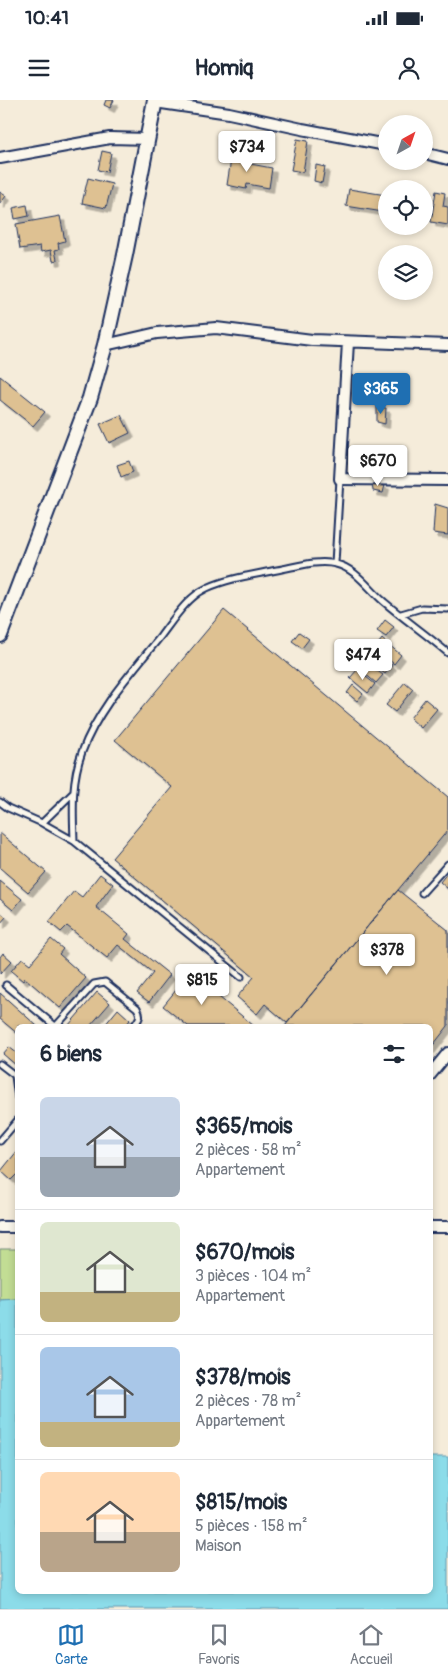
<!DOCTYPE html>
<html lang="fr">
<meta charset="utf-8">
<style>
body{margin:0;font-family:Pangolin,sans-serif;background:#f6f6f7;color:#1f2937;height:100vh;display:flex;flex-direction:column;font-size:19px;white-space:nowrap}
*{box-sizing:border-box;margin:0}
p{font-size:16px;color:#747a83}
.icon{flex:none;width:28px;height:28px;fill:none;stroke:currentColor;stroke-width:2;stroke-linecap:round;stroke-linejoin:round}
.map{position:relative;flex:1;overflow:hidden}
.panel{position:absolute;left:15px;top:924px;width:418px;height:570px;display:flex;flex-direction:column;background:#fff;border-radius:8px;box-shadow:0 2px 8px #0003}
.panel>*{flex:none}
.needle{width:32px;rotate:40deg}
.fabs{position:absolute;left:378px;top:15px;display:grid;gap:10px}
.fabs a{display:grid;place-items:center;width:55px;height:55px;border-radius:50%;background:#fff;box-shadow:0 2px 8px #0003;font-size:25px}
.price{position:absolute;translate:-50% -42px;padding:0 11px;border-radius:5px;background:#fff;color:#222;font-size:16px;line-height:32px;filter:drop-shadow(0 1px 2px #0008)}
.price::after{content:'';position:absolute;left:50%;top:30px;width:15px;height:11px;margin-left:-8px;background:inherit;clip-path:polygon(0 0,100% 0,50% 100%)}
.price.selected{background:#1f6fb2;color:#fff}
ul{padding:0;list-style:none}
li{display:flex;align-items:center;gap:15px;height:125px;padding:0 25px}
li+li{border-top:1px solid #e0e1e3}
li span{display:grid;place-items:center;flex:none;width:140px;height:100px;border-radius:8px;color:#555}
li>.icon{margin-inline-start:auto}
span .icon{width:60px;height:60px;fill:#fffc;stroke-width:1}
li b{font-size:21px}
h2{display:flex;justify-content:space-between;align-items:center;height:60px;padding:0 25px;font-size:21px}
.status{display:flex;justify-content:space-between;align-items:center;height:35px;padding:0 25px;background:#fff;direction:ltr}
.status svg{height:14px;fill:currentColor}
header{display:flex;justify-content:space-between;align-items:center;height:65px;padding:0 25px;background:#fff;font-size:22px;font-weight:700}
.menu{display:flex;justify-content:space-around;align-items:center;height:70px;border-top:1px solid #e0e1e3;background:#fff;font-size:14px;color:#747a83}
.menu a{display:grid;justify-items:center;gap:2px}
.menu .selected{color:#1f6fb2}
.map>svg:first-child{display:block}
</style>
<div class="status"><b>10:41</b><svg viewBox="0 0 49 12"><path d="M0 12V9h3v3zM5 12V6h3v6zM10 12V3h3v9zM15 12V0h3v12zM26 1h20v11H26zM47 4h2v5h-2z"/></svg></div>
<header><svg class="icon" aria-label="menu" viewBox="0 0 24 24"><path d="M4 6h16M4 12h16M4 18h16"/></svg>Homiq<svg class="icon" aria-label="person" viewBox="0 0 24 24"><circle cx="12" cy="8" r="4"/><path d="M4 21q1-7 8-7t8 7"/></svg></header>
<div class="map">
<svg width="448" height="1509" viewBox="0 0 448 1509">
<defs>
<filter id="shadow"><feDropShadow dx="4.5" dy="4.5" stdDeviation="0" flood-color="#0004"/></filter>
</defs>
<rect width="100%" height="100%" fill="#f5ecda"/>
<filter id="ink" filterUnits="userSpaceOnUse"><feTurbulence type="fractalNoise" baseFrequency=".02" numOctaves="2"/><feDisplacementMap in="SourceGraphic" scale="10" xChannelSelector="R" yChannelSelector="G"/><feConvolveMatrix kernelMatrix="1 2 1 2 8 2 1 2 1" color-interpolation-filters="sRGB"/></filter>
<g filter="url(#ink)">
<path fill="#c2dd94" stroke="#6e8679" d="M0,1149H17V1199L0,1200Z"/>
<path fill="#8cdce9" stroke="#5f97b1" d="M17,1199L18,1491H430V1357H448V1509H0V1200Z"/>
<path fill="#dec192" stroke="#1b2f5e" filter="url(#shadow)" d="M106,0H114L110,8L104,5Z
M297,39L308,41L303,72L291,70Z
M233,46L242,48L240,62L272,68L269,88L247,84L246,89L227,85Z
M102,51L111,53L107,72L98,70Z
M316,65L325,67L322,83L314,81Z
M88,78L112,84L106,108L82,103Z
M349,89L386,95L383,112L346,106Z
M436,91L445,93L443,106L448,107V125L431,122Z
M0,92L6,96L0,104Z
M27,105L29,116L15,119L13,108Z
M60,116L65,141L58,143L59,149L55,150L57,160L53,161L51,150L41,152L40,146L20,149L16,124Z
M0,276L45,312L33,326L0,300Z
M377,307L386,308L385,324L377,322Z
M121,315L130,333L109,343L100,324Z
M129,361L133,372L121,377L117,365Z
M372,381L385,385L383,393L373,391Z
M435,404L448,408V435L433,433Z
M224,510L448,697V730L287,923L265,904L257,914L237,897L254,877L112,758L172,687L115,640Z
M385,520L394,527L386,537L377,531Z
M299,532L309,539L302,548L292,541Z
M382,539L401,555L394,564L375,548Z
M373,550L392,565L385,574L366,558Z
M364,561L383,575L376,583L358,568Z
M357,570L375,584L368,593L350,578Z
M405,582L413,589L395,612L386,605Z
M353,585L363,594L357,601L347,593Z
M425,599L437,609L421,628L410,618Z
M0,733L46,772L28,792L0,768Z
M448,772V789L440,782Z
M100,774L113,784L96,807L129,834L125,839L170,875L149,902L137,893L153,873L118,845L107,858L67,826L61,832L49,822L74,791L82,797Z
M0,781L22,799L13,810L0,799Z
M398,790L448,830V926L430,949V926H285Z
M0,812L6,817L0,824Z
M51,839L63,849L59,854L86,878L60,908L25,878L23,881L11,871L22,858L30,864Z
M3,853L12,861L0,874V857Z
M190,873L254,926H188L163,906Z
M97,892L110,903L90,926H68Z
M0,893L37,926H18V934L0,919Z
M118,909L130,920L125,926H104Z
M9,947L18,954L17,966L3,954Z
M18,1050V1073L11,1080L1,1071Z"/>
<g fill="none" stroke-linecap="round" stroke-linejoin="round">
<defs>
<path id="lane" d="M335,463L340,379
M401,514L422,508L448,509
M0,702L8,708L42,723L74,741L241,877
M42,723L72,694
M74,741C73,710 71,682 82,652C98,608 132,572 160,537C173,520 187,497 207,488C229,478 253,475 277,470C295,467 318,459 336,464C355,468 369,489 383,501C404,519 427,535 448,553
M422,793L448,764
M6,885L55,926
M56,926L94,884L105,882L137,908C142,916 139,919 134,926
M0,964L17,977
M18,973L15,976L18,998
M0,1041L18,1020"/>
<path id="street" d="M155,2L229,13L302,29L386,45
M424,53L448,59
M0,58L110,38L149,39
M348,242L340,379L448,380
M105,245L157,233L216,228L312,240L448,245
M430,975L448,953
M0,1127H18
M430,1127H448"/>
<path id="secondary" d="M0,535L90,298L105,245L125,155L155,0"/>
</defs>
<use href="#lane" stroke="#1b2f5e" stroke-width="9"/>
<use href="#street" stroke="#1b2f5e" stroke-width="14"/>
<use href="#secondary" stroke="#1b2f5e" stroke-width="18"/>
<use href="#lane" stroke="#fbf7ec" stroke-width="5"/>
<use href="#street" stroke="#fbf7ec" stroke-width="10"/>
<use href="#secondary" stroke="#fbf7ec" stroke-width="14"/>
</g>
</g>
</svg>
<div class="fabs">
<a><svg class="needle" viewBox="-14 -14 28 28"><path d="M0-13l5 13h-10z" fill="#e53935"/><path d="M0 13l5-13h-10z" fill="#747a83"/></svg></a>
<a><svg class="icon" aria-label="locate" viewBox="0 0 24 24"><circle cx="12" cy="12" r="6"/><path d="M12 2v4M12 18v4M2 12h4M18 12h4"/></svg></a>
<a><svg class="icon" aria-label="layers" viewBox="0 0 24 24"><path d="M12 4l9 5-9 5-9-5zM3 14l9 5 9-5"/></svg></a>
</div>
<b class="price" style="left:247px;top:73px">$734</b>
<b class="price selected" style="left:381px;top:315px">$365</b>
<b class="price" style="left:378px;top:387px">$670</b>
<b class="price" style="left:363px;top:581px">$474</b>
<b class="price" style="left:387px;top:876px">$378</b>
<b class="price" style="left:202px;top:906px">$815</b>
<section class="panel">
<h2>6 biens<svg class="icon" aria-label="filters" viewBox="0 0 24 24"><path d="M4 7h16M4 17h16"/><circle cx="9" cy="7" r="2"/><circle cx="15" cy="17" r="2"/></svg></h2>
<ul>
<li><span style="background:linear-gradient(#c9d6e8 60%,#9aa5b1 0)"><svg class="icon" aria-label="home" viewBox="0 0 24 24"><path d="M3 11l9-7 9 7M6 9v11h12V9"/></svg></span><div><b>$365/mois</b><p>2 pièces · 58 m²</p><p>Appartement</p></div></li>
<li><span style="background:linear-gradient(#dfe7d0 70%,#c2b280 0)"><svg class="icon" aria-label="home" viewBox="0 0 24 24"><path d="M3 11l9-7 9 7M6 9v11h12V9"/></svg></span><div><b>$670/mois</b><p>3 pièces · 104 m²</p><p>Appartement</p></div></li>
<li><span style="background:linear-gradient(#a9c7e8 75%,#c2b280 0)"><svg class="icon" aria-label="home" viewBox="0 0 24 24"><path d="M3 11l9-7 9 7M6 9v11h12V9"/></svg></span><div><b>$378/mois</b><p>2 pièces · 78 m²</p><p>Appartement</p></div></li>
<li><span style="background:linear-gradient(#ffd9b3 60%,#b9a48a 0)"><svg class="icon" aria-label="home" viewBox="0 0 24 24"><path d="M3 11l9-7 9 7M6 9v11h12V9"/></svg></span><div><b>$815/mois</b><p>5 pièces · 158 m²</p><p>Maison</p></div></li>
</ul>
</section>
</div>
<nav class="menu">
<a class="selected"><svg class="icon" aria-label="map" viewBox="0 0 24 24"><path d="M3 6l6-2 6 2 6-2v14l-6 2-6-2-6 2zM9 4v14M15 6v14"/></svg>Carte</a>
<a><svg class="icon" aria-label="saved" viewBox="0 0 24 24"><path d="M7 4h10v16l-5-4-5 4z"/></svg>Favoris</a>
<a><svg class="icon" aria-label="home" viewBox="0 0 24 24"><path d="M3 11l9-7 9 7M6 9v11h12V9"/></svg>Accueil</a>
</nav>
